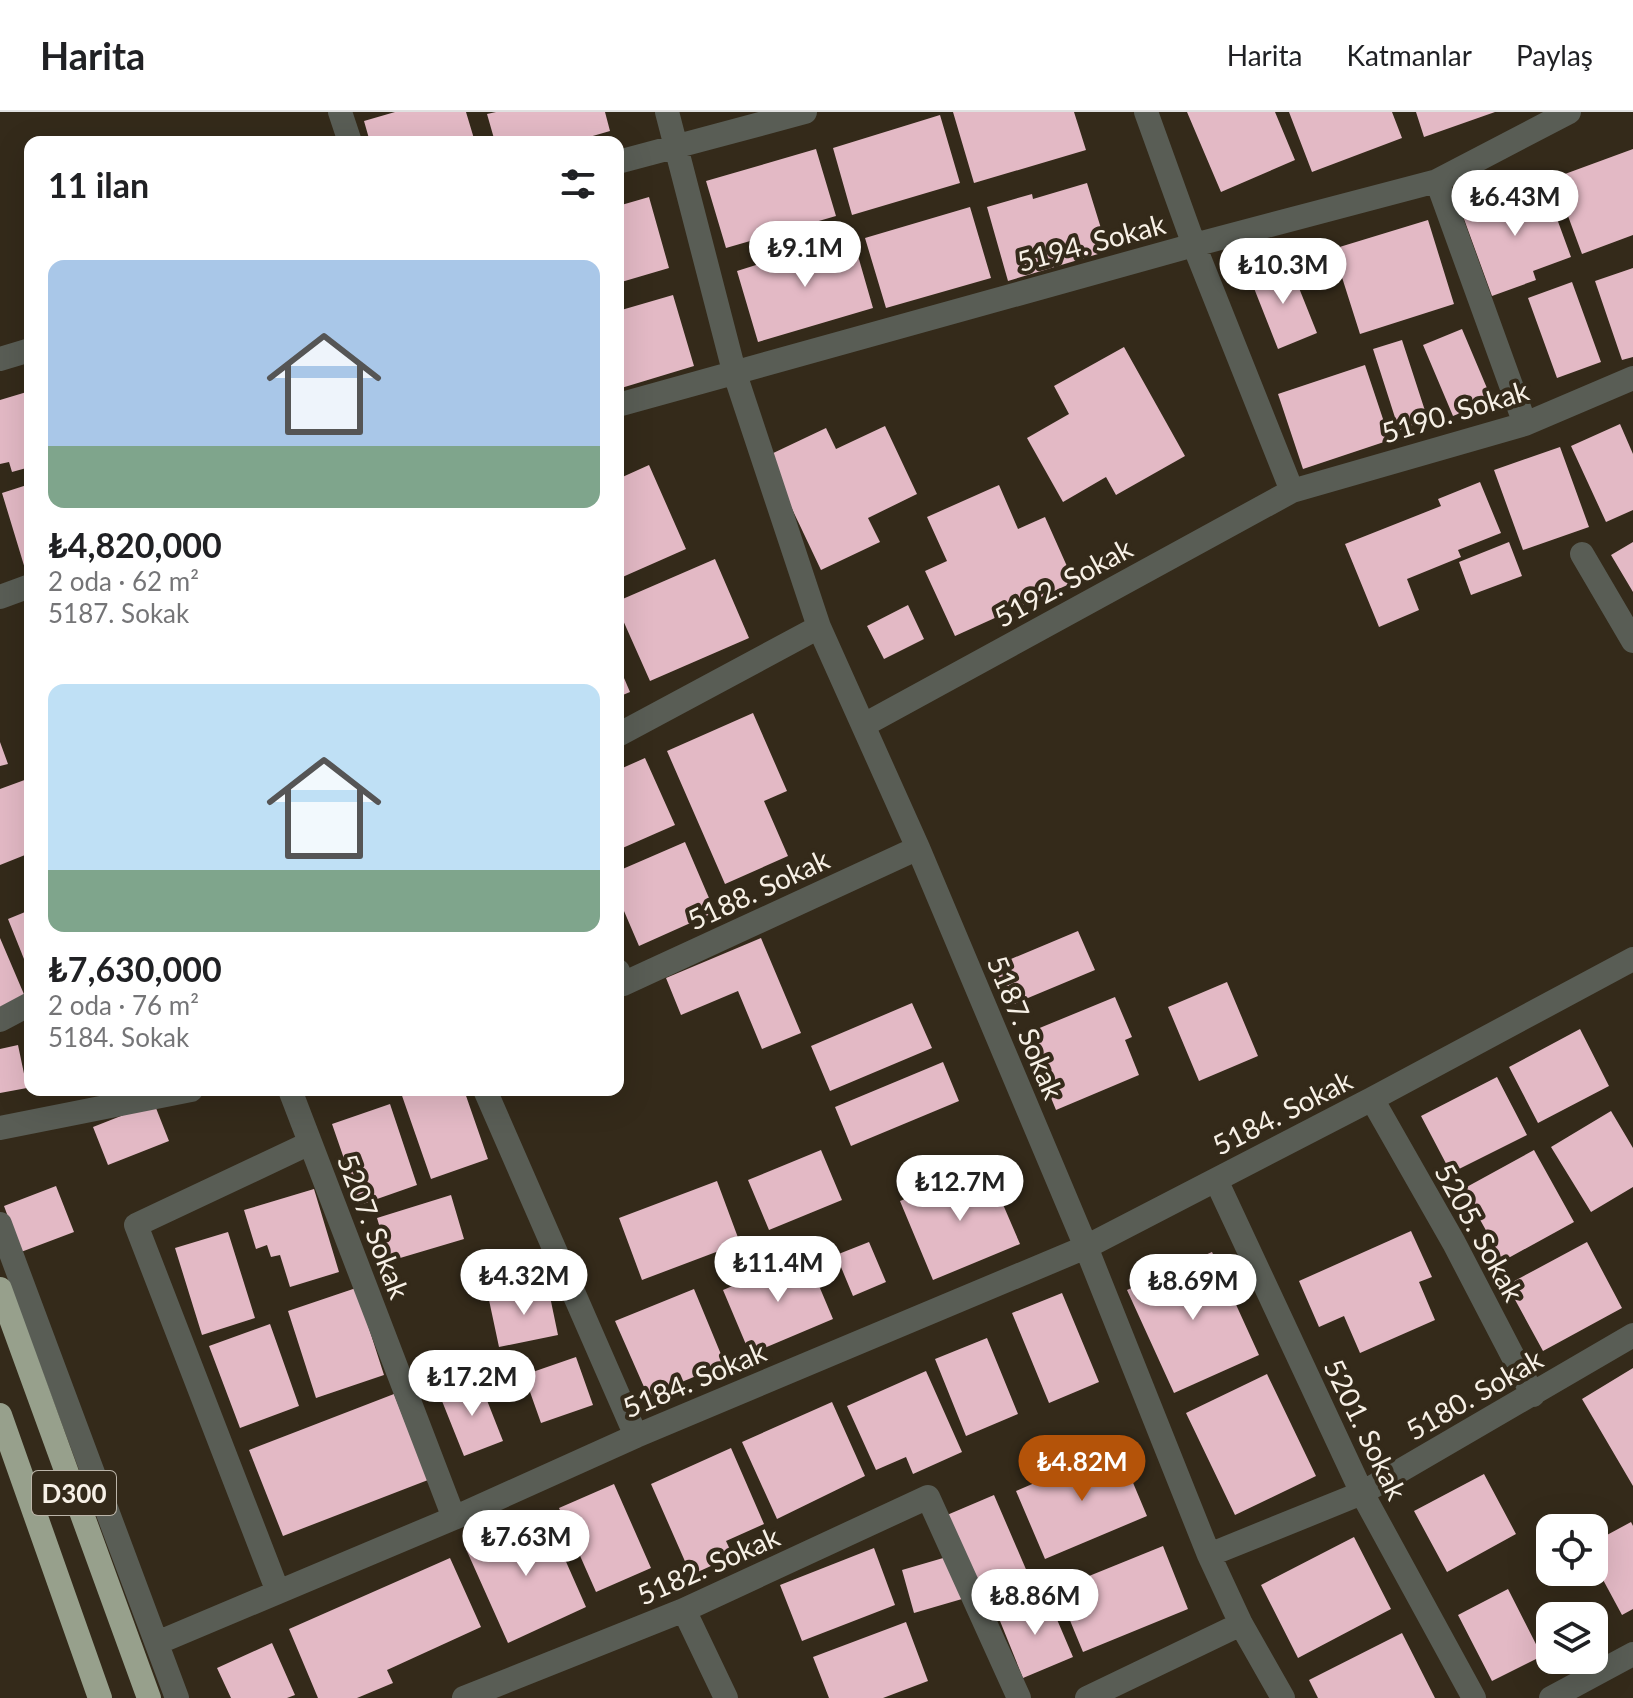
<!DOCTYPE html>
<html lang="tr">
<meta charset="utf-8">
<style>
body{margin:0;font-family:Lato,sans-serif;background:#f2f2f2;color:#202124;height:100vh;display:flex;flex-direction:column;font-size:30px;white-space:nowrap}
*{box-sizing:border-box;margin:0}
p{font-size:26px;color:#757577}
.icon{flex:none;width:44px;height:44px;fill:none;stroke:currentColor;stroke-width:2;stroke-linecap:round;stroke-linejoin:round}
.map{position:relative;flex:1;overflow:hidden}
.side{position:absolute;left:24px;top:24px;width:600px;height:960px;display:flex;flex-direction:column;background:#fff;border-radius:16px;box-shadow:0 8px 32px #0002}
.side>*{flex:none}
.fabs{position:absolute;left:1536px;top:1402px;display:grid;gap:16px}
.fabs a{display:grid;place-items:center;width:72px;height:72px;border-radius:16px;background:#fff;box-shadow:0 8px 32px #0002;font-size:40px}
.price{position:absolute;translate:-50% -68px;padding:0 18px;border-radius:28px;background:#fff;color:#222;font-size:26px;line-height:52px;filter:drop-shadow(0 2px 4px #0008)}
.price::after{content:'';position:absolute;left:50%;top:48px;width:24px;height:18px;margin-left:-12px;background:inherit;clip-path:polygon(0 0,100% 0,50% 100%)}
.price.active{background:#b45309;color:#fff}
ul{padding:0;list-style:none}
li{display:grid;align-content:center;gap:16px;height:424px;padding:0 24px}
li span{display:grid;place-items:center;height:248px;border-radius:16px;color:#555}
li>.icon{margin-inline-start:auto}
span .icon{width:144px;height:144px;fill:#fffc;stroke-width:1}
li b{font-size:34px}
h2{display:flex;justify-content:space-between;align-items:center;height:96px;padding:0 24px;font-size:34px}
header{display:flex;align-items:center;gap:48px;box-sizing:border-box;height:112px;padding:0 40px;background:#fff;border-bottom:2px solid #e0e0e0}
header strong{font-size:38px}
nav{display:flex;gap:44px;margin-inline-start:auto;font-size:28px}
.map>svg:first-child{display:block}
</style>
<header>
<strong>Harita</strong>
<nav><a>Harita</a><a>Katmanlar</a><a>Paylaş</a></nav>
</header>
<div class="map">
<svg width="1633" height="1586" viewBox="0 0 1633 1586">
<rect width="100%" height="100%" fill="#342a1a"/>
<path fill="#e3b9c5" d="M395,0H466L475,30H370L364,9Z
M496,0H605L610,19L572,30H495L487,2Z
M953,0H1074L1086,38L974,71Z
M1187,0H1275L1295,48L1221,80Z
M1289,0H1392L1402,26L1312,60Z
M1416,0H1495L1424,25Z
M940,3L960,71L852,103L833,36Z
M816,37L836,104L726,136L706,69Z
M1633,37V123L1582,142L1554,66Z
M1087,71L1108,139L1008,169L987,95L1032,82L1033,87Z
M1545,74L1571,145L1533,159L1536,168L1492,184L1460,96L1504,80L1506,88Z
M649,85L669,156L618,171V94Z
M970,95L991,166L886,196L865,126Z
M1428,108L1454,192L1360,222L1333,137Z
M852,123L873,196L758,230L737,159Z
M1289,151L1317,221L1278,237L1250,166Z
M1633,156V245L1622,248L1595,169Z
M1572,170L1601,250L1557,266L1528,186Z
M673,183L694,254L618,277V199Z
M1462,217L1492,288L1453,304L1423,233Z
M1402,228L1428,308L1399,318L1373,237Z
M1124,235L1185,344L1116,383L1106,365L1063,390L1027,326L1069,302L1054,274Z
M1365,253L1390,328L1303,357L1278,282Z
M30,279V355L12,360L9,350L0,352V288Z
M1620,312L1633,342V398L1606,410L1571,334Z
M885,314L917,382L868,406L880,430L821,458L767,344L826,316L836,337Z
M1560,335L1589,415L1523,438L1494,358Z
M649,353L686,437L618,467V367Z
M1480,370L1501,421L1458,438L1461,445L1407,467L1419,498L1379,515L1345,432L1441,394L1438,387Z
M30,372V459L26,460L2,381Z
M999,373L1018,417L1045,405L1074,470L955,524L925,459L947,449L927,405Z
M1509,430L1522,464L1471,483L1459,450Z
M1633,430V480L1611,443Z
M715,447L749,526L650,569L618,497V489Z
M908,493L924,527L884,547L867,514Z
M618,552L630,580L618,585Z
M753,601L787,679L764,689L788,744L725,772L667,639Z
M0,630L8,652L0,654Z
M645,646L675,713L618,738V658Z
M30,666V741L0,753V677Z
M685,730L715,800L639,834L618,785V759Z
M30,798V862L8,807Z
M1078,819L1095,858L1009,894L992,855Z
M0,826L26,887L0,899Z
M761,826L801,921L762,937L738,879L681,903L666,866Z
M1227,870L1258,944L1199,969L1168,895Z
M1115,885L1132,925L1125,928L1139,963L1056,998L1025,922Z
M912,891L932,936L830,979L811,934Z
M1580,917L1609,974L1538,1011L1509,955Z
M18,933L27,976L0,981V937Z
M943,950L959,989L851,1034L835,995Z
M1497,965L1527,1023L1451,1061L1421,1004Z
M400,978H464L488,1047L431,1067Z
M154,991L169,1029L108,1053L93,1015Z
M390,992L417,1073L360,1093L332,1012Z
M1611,999L1633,1036V1075L1591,1100L1551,1035Z
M821,1038L842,1088L769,1118L748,1068Z
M1534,1038L1574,1110L1503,1149L1463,1077Z
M986,1053L1020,1132L933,1168L900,1089Z
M717,1069L740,1131L642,1168L619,1106Z
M56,1074L74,1120L21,1140L4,1094Z
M314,1077L339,1160L290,1175L280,1143L271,1145L267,1133L256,1137L244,1098Z
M451,1083L464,1127L390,1149L377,1106Z
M1411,1119L1432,1165L1419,1170L1435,1208L1360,1241L1344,1204L1319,1215L1299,1169Z
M228,1120L255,1206L202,1223L175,1136Z
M869,1130L886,1170L853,1184L836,1143Z
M1587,1130L1622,1196L1543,1239L1507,1173Z
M1212,1140L1259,1243L1174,1281L1127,1178Z
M806,1143L833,1207L750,1242L723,1178Z
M548,1175L558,1223L499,1235L489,1188Z
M356,1176L384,1263L316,1286L288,1199Z
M694,1177L725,1252L648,1284L615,1209Z
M1062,1181L1099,1270L1049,1291L1012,1201Z
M270,1212L299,1294L240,1316L209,1234Z
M987,1226L1018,1302L966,1324L935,1247Z
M576,1245L593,1293L541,1311L524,1263Z
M1633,1256V1374L1582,1287Z
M926,1259L962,1340L913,1362L906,1345L876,1358L847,1294Z
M1267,1262L1316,1364L1235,1403L1186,1301Z
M479,1268L503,1329L464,1344L440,1284Z
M394,1282L428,1368L283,1424L249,1338Z
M832,1290L865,1364L777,1407L742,1330Z
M1118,1335L1147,1404L1045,1447L1016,1379Z
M731,1336L764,1412L726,1429L733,1444L691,1463L651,1372Z
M1484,1362L1516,1422L1447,1460L1414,1399Z
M614,1372L651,1456L596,1480L559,1396Z
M994,1383L1028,1462L980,1482L947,1403Z
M545,1402L586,1495L508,1531L466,1437Z
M1631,1410L1633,1414V1497L1622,1503L1594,1451V1430Z
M1354,1425L1391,1497L1298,1546L1261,1473Z
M1163,1434L1188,1497L1083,1540L1057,1477Z
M874,1436L895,1493L802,1529L780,1473Z
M950,1444L962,1487L914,1501L902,1458Z
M450,1446L481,1515L387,1558L393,1571L357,1586H318L289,1517Z
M1508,1477L1542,1544L1492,1569L1458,1503Z
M1047,1484L1073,1545L1023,1566L998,1504Z
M906,1510L928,1569L883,1586H829L813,1545Z
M1402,1521L1435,1586H1318L1309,1568Z
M272,1531L295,1583L287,1586H231L217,1556Z"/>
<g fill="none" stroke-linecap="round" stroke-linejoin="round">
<path stroke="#595d55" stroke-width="24" d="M340,0L350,30
M667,0L734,259L819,515L918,736L1086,1135L1209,1443L1241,1512L1283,1586
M1146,0L1194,133L1292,379
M618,50L805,0
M1437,69L1525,312
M0,247L30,238
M618,293L1194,133L1437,69L1569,0
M1582,442L1633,529
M0,485L30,474
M864,613L1292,379L1525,312L1633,266
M618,623L819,515
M618,859L623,872L918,736
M0,908L30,892
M290,978L454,1406
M485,978L636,1324
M1372,987L1454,1131L1533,1283
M0,1016L191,978
M1216,1068L1362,1381L1474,1586
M0,1112L177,1586
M1209,1443L1362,1381L1633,1223
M278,1480L136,1113L310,1031
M684,1498L726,1586
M157,1531L454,1406L636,1324L1086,1135L1372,987L1633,847
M464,1586L684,1498L928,1385L1019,1586
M1087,1586L1241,1512
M1551,1586L1633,1542"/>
<path stroke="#97a08c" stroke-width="24" d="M0,1177L149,1586
M0,1303L100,1586"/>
</g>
<g text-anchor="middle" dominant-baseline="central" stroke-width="8" stroke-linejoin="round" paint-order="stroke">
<rect fill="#342a1a" stroke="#bcb5a9" stroke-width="2" x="32" y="1359" width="84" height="44" rx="6"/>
<g font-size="26" font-weight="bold" fill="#f7f0e6">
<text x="74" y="1381">D300</text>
</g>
<g font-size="28" fill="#f7f0e6" stroke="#342a1a">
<text transform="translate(1091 130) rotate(-15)">5194. Sokak</text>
<text transform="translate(1455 299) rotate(-17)">5190. Sokak</text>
<text transform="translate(1063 470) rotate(-29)">5192. Sokak</text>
<text transform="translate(758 777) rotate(-25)">5188. Sokak</text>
<text transform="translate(1026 915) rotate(67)">5187. Sokak</text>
<text transform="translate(1282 1000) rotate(-27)">5184. Sokak</text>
<text transform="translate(374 1114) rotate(69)">5207. Sokak</text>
<text transform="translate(1480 1120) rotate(61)">5205. Sokak</text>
<text transform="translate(694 1267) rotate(-23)">5184. Sokak</text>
<text transform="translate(1474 1282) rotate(-30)">5180. Sokak</text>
<text transform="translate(1366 1317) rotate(64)">5201. Sokak</text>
<text transform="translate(708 1453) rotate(-24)">5182. Sokak</text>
</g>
</g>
</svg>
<div class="fabs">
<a><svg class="icon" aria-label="locate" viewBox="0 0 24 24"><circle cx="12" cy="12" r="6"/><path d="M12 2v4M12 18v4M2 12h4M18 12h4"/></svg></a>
<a><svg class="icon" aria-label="layers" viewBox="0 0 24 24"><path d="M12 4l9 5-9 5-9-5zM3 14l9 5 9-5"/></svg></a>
</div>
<b class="price" style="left:1515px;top:126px">₺6.43M</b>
<b class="price" style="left:805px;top:177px">₺9.1M</b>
<b class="price" style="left:1283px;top:194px">₺10.3M</b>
<b class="price" style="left:960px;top:1111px">₺12.7M</b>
<b class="price" style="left:778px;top:1192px">₺11.4M</b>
<b class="price" style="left:524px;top:1205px">₺4.32M</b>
<b class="price" style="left:1193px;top:1210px">₺8.69M</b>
<b class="price" style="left:472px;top:1306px">₺17.2M</b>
<b class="price active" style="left:1082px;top:1391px">₺4.82M</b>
<b class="price" style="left:526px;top:1466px">₺7.63M</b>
<b class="price" style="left:1035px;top:1525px">₺8.86M</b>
<section class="side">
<h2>11 ilan<svg class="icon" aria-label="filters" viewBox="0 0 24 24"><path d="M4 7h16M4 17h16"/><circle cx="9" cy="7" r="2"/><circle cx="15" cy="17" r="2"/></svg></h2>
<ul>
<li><span style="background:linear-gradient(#a9c7e8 75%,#7fa58c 0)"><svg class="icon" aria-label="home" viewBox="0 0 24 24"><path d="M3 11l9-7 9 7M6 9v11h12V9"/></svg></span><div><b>₺4,820,000</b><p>2 oda · 62 m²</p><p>5187. Sokak</p></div></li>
<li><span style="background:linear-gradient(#bfe0f5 75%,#7fa58c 0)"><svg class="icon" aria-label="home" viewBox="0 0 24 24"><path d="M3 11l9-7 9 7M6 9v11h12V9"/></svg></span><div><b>₺7,630,000</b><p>2 oda · 76 m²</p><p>5184. Sokak</p></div></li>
</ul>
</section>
</div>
